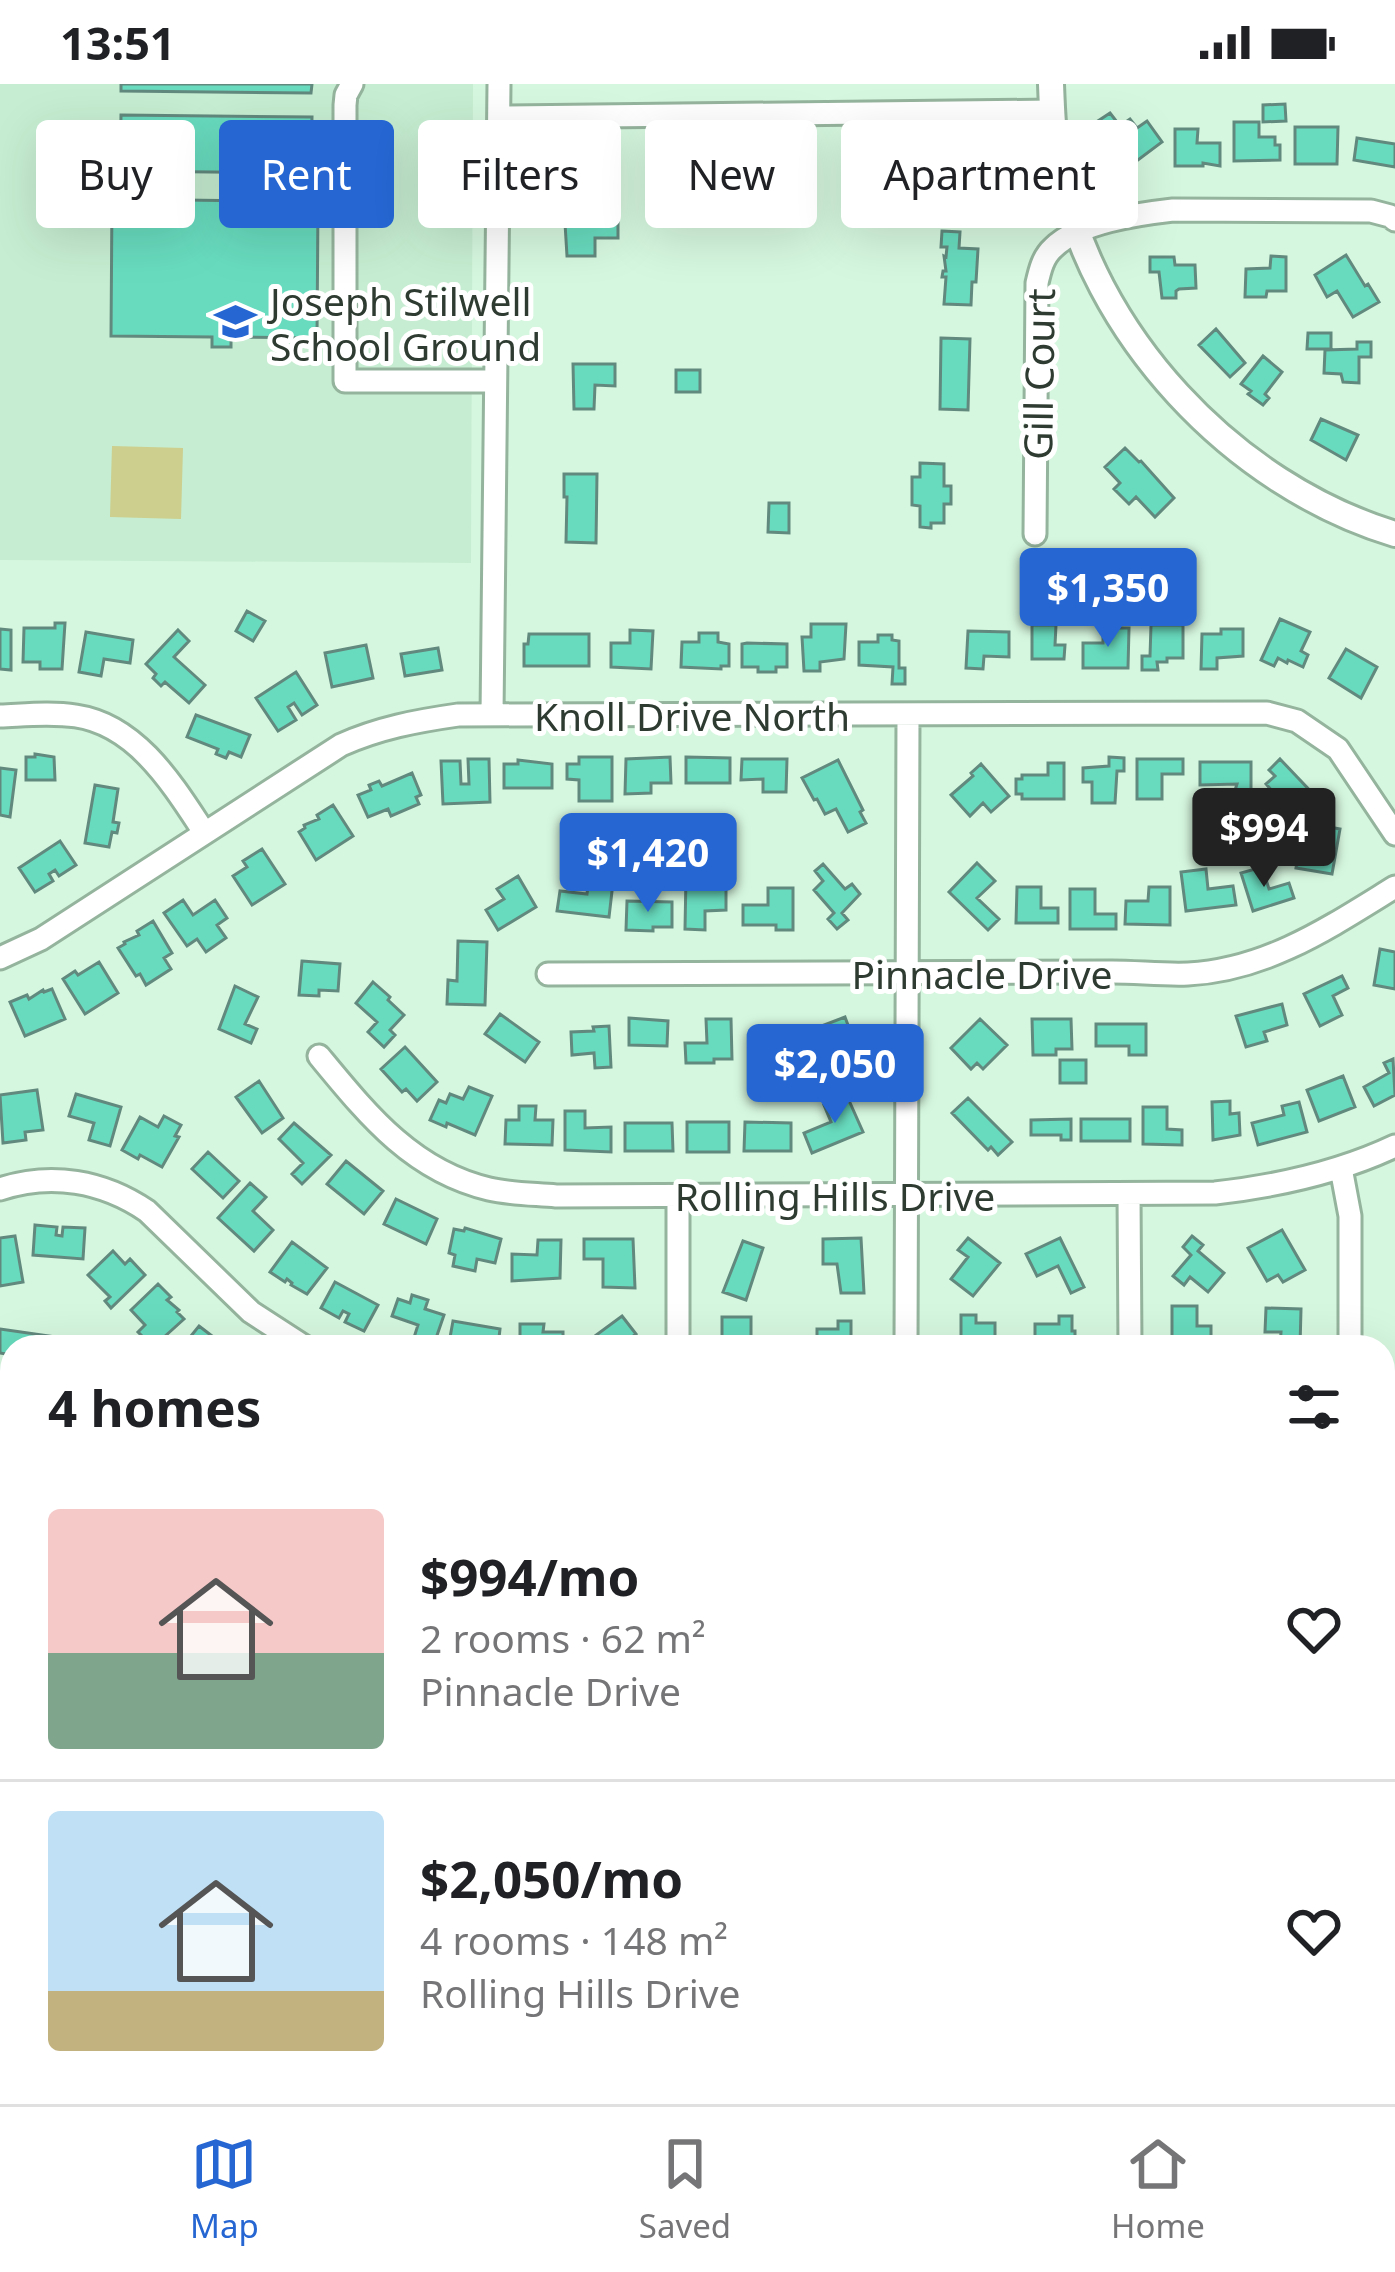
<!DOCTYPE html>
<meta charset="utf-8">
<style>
body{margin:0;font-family:"Noto Sans",sans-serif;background:#f6f6f6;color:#202124;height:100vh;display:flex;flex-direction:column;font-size:45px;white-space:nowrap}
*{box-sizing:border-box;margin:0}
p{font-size:39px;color:#757577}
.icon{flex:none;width:66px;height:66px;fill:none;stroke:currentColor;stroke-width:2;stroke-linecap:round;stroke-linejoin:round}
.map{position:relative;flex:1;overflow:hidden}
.side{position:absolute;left:0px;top:1251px;width:1395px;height:771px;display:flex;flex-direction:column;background:#fff;border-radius:36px 36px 0 0;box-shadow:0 12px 48px #0002}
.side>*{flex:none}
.guide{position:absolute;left:36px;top:36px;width:1323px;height:108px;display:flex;gap:24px}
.price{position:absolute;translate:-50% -102px;padding:0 27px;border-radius:12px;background:#2566d2;color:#fff;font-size:39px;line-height:78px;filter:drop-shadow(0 3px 6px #0008)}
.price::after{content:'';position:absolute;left:50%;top:72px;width:36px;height:27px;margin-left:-18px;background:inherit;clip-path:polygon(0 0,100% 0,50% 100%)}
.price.selected{background:#222;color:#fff}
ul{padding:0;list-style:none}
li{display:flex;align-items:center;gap:36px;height:300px;padding:0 48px}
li+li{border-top:3px solid #e0e0e0}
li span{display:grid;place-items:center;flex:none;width:336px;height:240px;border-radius:12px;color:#555}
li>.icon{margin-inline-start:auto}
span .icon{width:144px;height:144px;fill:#fffc;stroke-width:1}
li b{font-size:51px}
h2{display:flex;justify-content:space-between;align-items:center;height:144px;padding:0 48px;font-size:51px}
.chip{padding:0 42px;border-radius:12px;background:#fff;box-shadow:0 12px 48px #0002;font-size:42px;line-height:108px}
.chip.selected{background:#2566d2;color:#fff}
.status{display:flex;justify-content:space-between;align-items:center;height:84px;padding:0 60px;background:#fff;direction:ltr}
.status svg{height:33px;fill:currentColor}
.menu{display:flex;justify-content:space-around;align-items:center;height:168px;border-top:3px solid #e0e0e0;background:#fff;font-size:33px;color:#757577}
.menu a{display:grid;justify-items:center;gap:6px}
.menu .selected{color:#2566d2}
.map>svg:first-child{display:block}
</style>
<div class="status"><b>13:51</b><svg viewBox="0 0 49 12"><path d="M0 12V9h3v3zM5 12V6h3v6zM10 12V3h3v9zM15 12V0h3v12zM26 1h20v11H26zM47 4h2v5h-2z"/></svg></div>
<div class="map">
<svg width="1395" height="2020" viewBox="0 0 1395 2020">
<rect width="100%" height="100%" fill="#d6f7df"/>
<path fill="#c6edd1" d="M0,0H473L471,479L0,476Z"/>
<path fill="#cccf8d" d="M112,362L183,364L181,435L110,433Z"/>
<path fill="#68dbbe" stroke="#62897e" stroke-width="3" d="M121,0H312L311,9L121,7Z
M1285,20L1286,37L1263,38V21Z
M1110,29L1120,42L1130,35L1137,44L1147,37L1162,58L1130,82L1098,37Z
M121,31L312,33L311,89L120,87Z
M1234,38H1259V53H1275V61H1280V76L1234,77Z
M1295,43H1338L1337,80H1295Z
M1175,45H1198L1197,59H1220V82L1203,79V82H1175Z
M1357,54L1395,60V83L1354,76Z
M907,77H939V105L875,104V78L907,81Z
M112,115L318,118L317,254L231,253V263H212V253L111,252Z
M564,123H583V127H618V154H595V172H567Z
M942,147L960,148L959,164L978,165L976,198H972L971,221L944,220L946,193H942L943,187H946L944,172L946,173L947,163H941Z
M1346,171L1365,202L1368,200L1379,218L1353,233L1337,207L1327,213L1315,191Z
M1271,172L1286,173V207H1267L1266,213H1245L1246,185L1270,184Z
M1150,173H1174L1175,181H1195L1196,204L1179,205L1176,207V214H1162L1159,188H1150Z
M1216,245L1245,279L1230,293L1199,261Z
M1308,249H1331V265H1307Z
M941,254L970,255L968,326L940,325Z
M1357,258H1371V273H1359V299L1343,298L1341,290L1324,289L1325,266L1357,265Z
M1263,272L1282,288L1265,310L1269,314L1263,321L1248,310L1251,307L1241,300Z
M573,280H615V302L595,301L594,325H574Z
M676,286H700V308H676Z
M1321,335L1358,351L1346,376L1311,356Z
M1125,364L1139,378L1141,377L1174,414L1155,433L1136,413L1129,420L1114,405L1120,399L1105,383Z
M920,379L944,380V402H951V420H944V439H931V444L920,443V422L912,421V393H920Z
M564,390H597L596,459L566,458L567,413H564Z
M769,419H789V449L768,448Z
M247,527L265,537L253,557L236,547Z
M1280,535L1310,548L1301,567L1308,571L1303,583L1288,576L1287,579L1278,574L1274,582L1261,576Z
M55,539H65L62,585H40V578H23L24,544H55Z
M811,540H846L844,575L820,578V587H804L802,553H811Z
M1032,541H1056L1055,561H1065L1064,575H1032Z
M1151,541H1183V574H1167V578H1157L1158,586H1142V572H1150Z
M1103,544H1129L1128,584H1083V559H1103Z
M0,545L11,546V586L0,585Z
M1221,545H1243V572L1217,574V585H1201L1202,550H1221Z
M178,546L189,557L174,573L205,601L189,619L165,598L161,602L153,594L156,590L146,580Z
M630,546L653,547L651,585L611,583V559H630Z
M968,547L1009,548V573L984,572L983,585L966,584Z
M86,548L133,556L130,579L104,575L101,592L79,588Z
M699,549H718V558L729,560V582H721V585L681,583L682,558H699Z
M529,550H589V582H524V560H528Z
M878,551H892V556L899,557V584H905V600H892L893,583L859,581V558H878Z
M747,559L787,560V583H776V588H758V583H742V560Z
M366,561L373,594L332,603L325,569Z
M438,564L442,586L405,592L401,570Z
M1346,565L1377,583L1361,614L1329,594Z
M296,588L317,621L302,631L294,619L288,623L296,636L278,647L256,614Z
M196,631L250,651L241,673L229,668L226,674L216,670L218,665L187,653Z
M35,670L54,673L55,696H26V673H35Z
M579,673H612V717H579V696L567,695V680H579Z
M670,673L671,699H651V709L625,710L626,675Z
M686,673L730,674V699H686Z
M1109,673L1124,674V687H1117L1115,719H1092V698H1083V684L1109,682Z
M468,675H489L490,718L443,720L441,677H460L461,700H469Z
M742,675H787L786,708H763V695L741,696Z
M1137,675H1183V690H1162V715H1137Z
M1280,675L1318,715L1289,741L1273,723L1280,716L1266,700L1275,692L1269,686Z
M518,676L552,680V704H504V680H518Z
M838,676L863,726L860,728L866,739L848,748L836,725L825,730L817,715L814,716L802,694Z
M1200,678H1251V707L1246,719H1231L1237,700L1200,701Z
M1048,679H1064V715H1022V710H1016V695H1022V691H1048Z
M981,680L1009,712L991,728L983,719L970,732L951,711L973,692L971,689Z
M0,684L16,686L10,733L0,731Z
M412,689L421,711L416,713L419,720L391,732L388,725L368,733L358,711L371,706L369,701L379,697L382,702Z
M95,701L118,705L113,738L119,739L117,749L112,748L109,763L85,759Z
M333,721L353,752L316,776L299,748L305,744L304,741L319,735L317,731Z
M595,738H617V754H595Z
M1318,741L1340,745L1332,790L1296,784L1300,762L1313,764Z
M60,757L76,781L59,792L55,786L49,790L53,797L35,808L19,784Z
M262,765L285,800L252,821L233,792L247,783L243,777Z
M977,779L995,797L977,814L999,835L988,846L949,808Z
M823,780L845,805L852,800L860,810L842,829L848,836L837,845L828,835L834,829L814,806L823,797L815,787Z
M1262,783L1269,805L1289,799L1294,814L1253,827L1241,789Z
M694,785L704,786V792H726V826L705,827V846L685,845L686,792H694Z
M1206,785L1208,805L1233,802L1236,821L1186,827L1181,788Z
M590,787L614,790L609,833L557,827L560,807L587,810Z
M518,792L536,823L498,846L486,826L504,815L497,805Z
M1017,803H1041V824H1058V839H1016Z
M1149,803H1170V841L1125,840L1126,817H1148Z
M768,804H793V846H776V841H743V821H768Z
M1070,805H1095V830H1116V845H1070Z
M183,816L193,831L215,816L227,834L217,841L226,854L206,868L197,855L187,862L164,829Z
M627,817L672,818V843H653V847L626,846Z
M153,837L172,869L164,874L171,885L146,901L140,890L136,892L118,864L125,860L124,858L139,851L137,847Z
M458,857L487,858L485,921L447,920L448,896L457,897Z
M1380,865L1395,868V905L1374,901Z
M302,877L340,880L338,907L319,906V912L299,911Z
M99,878L118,909L85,930L63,895L75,887L78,891Z
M1342,892L1348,904L1333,912L1342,931L1320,942L1304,910Z
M373,898L390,913L388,916L404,931L390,946L395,951L384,963L368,948L377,938L356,919Z
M235,902L258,913L245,940L257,945L251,959L219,945Z
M52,905L65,935L25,952L10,918L27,911L29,915L43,906L44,908Z
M1282,920L1287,941L1264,948L1267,957L1246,963L1236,932Z
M500,930L539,958L525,978L485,950Z
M845,933L864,984L845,991L835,964L817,971L808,947Z
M629,934L668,937L667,962L629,961Z
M706,935H731L732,975H714V979H686L685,959H707Z
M980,935L1007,961L983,985L977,979L971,985L951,964Z
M1032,935H1071L1072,965H1056V971H1033Z
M1096,940H1146V971H1129V962H1096Z
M609,942L611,983L595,984L594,969L572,971L571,948L594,947L593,943Z
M405,963L437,998L417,1017L406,1005L402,1008L381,985Z
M1393,975L1395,1011L1374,1022L1364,1003L1389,989L1384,979Z
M1060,976H1086V999H1060Z
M1343,992L1355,1023L1319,1037L1307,1006Z
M259,997L283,1034L262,1049L236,1013Z
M469,1003L492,1012L475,1051L447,1039L446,1043L430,1036L439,1016L446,1019L450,1010L463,1015Z
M37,1006L43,1046L25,1048L26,1056L3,1059L0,1011Z
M76,1010L121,1023L110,1062L89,1056L94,1039L69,1032Z
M847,1012L863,1048L812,1069L804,1049L831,1038L824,1021Z
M968,1014L1012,1058L998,1071L991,1063L988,1066L952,1029Z
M1230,1017V1030L1239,1029L1240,1051L1213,1056L1212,1018Z
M1299,1018L1307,1048L1258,1061L1252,1039L1284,1031L1282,1022Z
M519,1022H536L535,1036H553L552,1061L505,1060L506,1036H519Z
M1143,1023H1167V1045L1182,1046V1061L1143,1060Z
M565,1027H585V1044L611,1043V1068L565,1066Z
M164,1032L181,1041L175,1052L179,1053L162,1083L140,1071L138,1075L122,1066L140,1033L158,1043Z
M1071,1035V1056H1061V1051H1031V1036Z
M1081,1035H1130V1057H1081Z
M687,1038H729V1068H687Z
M745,1038L791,1039V1067H744Z
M294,1039L331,1071L302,1100L292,1090L303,1079L279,1055Z
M625,1039H672L673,1067H625Z
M208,1068L239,1097L223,1114L192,1085Z
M346,1077L383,1107L364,1130L327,1100Z
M250,1099L266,1113L253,1127L273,1146L254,1167L218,1134Z
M396,1115L437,1135L426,1160L384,1140Z
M35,1141L57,1143L56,1151L62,1152L63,1143L85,1144L83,1175L33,1171Z
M465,1144L501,1155L495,1179L477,1175L475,1187L453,1182L455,1171L449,1169L454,1145L464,1147Z
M1282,1146L1305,1186L1283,1198L1278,1191L1267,1197L1248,1164Z
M15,1152L23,1198L0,1202V1154Z
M1192,1152L1203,1161L1198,1167L1224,1189L1208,1208L1190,1193L1184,1201L1173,1192L1191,1171L1183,1163Z
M861,1154L864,1209H841L837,1180H823V1155Z
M968,1154L1000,1179L973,1212L951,1195L968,1173L958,1166Z
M1060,1154L1084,1203L1071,1209L1058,1182L1037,1192L1026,1170Z
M584,1155H633L635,1204L603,1203V1175H584Z
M538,1156H561L560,1194L512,1197V1170L537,1171Z
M743,1157L763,1164L746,1216L723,1208Z
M292,1158L327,1184L307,1210L291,1201L292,1199L287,1195L285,1198L270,1188Z
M113,1167L125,1180L130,1175L145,1191L111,1224L105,1217L110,1213L88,1191Z
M335,1198L378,1221L364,1247L345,1238L349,1230L343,1227L339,1234L321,1224Z
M158,1200L171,1213L167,1216L179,1226L177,1228L184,1235L153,1263L138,1248L145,1241L131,1226Z
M412,1211L428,1216L425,1225L444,1231L433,1263H411L418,1241L392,1232L398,1215L410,1219Z
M1172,1222H1197V1242H1211V1263H1172Z
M1266,1224L1301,1225L1300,1263H1280L1281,1248H1265Z
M961,1231H976V1239H995V1263H961Z
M622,1232L636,1250L619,1263H580Z
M1059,1232H1072V1247H1075V1257H1083V1263H1035V1240H1059Z
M722,1233H751V1263H722L730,1261V1254H722Z
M453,1237L500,1245L498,1263L449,1259Z
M838,1237H851V1263H817V1245H838Z
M520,1240H544L543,1248H563V1263H520Z
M199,1242L216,1255L211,1261L213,1263H182Z
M0,1245L56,1253L55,1263H12V1271L0,1269Z
M12,1393V1442L0,1432V1408Z
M131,2010H174L172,2020L130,2016Z
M256,2010H299V2020H256Z
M314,2010H359V2020H314Z
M371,2010H421V2016L371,2020Z
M432,2010H481V2020H432Z
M492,2010H536V2020H492Z
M548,2010H594L595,2016L577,2020H549Z"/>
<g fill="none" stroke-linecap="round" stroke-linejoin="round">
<defs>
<path id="minor" d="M352,0L346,11L345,21V297H495
M499,33L1052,27
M1035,450L1037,199C1040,186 1043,173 1053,164C1079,138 1138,130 1173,126L1371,127L1390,132L1395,136
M492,631L499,0
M0,632C25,631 51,628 76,632C137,641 173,701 204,748
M0,874L41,855L341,661C379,644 416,637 458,631L1267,629L1297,637L1338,665L1395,750
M548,890L1112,888C1137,888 1163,891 1188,890C1267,886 1330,843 1395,803
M319,972C367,1030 412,1087 489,1105C511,1110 534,1110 556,1112L1215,1109C1277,1102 1338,1089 1395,1062
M1341,1084L1350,1132V1263
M0,1105C51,1088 103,1097 147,1127L251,1228L305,1263
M1129,1110L1130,1263
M678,1111V1263
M906,1263L908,632
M0,1345L12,1338
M1383,1397H1395
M0,1745L12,1741
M0,1762L12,1792
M1350,2010V2020
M907,2020V2010
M1129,2020V2010"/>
<path id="tertiary" d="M1051,0C1052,27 1053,55 1059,82C1091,250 1233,401 1395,450"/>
</defs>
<use href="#minor" stroke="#95b49d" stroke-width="27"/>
<use href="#tertiary" stroke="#95b49d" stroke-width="30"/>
<use href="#minor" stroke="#fff" stroke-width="21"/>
<use href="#tertiary" stroke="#fff" stroke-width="24"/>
</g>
<defs>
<symbol id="school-bare" viewBox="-9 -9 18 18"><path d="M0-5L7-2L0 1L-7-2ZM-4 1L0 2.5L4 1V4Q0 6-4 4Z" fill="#2566d2" stroke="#fff" stroke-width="2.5" paint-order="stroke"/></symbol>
</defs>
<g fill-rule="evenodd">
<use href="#school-bare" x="206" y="208" width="59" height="59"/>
</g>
<g text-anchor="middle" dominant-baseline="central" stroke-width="10" stroke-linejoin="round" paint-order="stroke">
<g font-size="39" fill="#2e3b31" stroke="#fff" text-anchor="start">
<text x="270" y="216">Joseph Stilwell<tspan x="270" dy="45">School Ground</tspan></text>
</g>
<g font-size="39" fill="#2e3b31" stroke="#fff">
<text transform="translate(1038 290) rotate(-89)">Gill Court</text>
<text x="692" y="631">Knoll Drive North</text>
<text x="982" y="889">Pinnacle Drive</text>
<text x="835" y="1111">Rolling Hills Drive</text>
</g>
</g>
</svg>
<b class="price" style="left:1108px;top:566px">$1,350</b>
<b class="price selected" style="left:1264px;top:806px">$994</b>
<b class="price" style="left:648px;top:831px">$1,420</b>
<b class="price" style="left:835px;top:1042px">$2,050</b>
<div class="guide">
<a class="chip">Buy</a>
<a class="chip selected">Rent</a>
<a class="chip">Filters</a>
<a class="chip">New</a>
<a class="chip">Apartment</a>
</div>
<section class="side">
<h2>4 homes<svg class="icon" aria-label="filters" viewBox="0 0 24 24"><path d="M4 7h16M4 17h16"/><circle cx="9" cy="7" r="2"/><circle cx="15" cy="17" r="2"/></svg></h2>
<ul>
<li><span style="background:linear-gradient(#f6c9c9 60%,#7fa58c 0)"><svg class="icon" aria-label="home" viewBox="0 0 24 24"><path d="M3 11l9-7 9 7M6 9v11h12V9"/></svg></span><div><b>$994/mo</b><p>2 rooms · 62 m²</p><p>Pinnacle Drive</p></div><svg class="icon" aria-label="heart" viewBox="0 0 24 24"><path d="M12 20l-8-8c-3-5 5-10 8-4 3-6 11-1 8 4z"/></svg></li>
<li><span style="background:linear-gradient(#bfe0f5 75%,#c2b280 0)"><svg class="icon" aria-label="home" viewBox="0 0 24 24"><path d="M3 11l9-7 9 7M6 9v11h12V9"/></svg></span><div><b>$2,050/mo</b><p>4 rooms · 148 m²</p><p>Rolling Hills Drive</p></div><svg class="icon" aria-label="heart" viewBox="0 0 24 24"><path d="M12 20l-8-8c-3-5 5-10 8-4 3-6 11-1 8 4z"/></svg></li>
</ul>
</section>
</div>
<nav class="menu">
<a class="selected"><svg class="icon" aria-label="map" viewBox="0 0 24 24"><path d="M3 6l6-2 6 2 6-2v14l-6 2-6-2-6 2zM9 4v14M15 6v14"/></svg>Map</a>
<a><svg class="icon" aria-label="saved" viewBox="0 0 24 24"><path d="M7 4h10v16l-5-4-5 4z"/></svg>Saved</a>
<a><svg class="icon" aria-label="home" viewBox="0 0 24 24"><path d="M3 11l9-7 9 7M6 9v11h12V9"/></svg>Home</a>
</nav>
